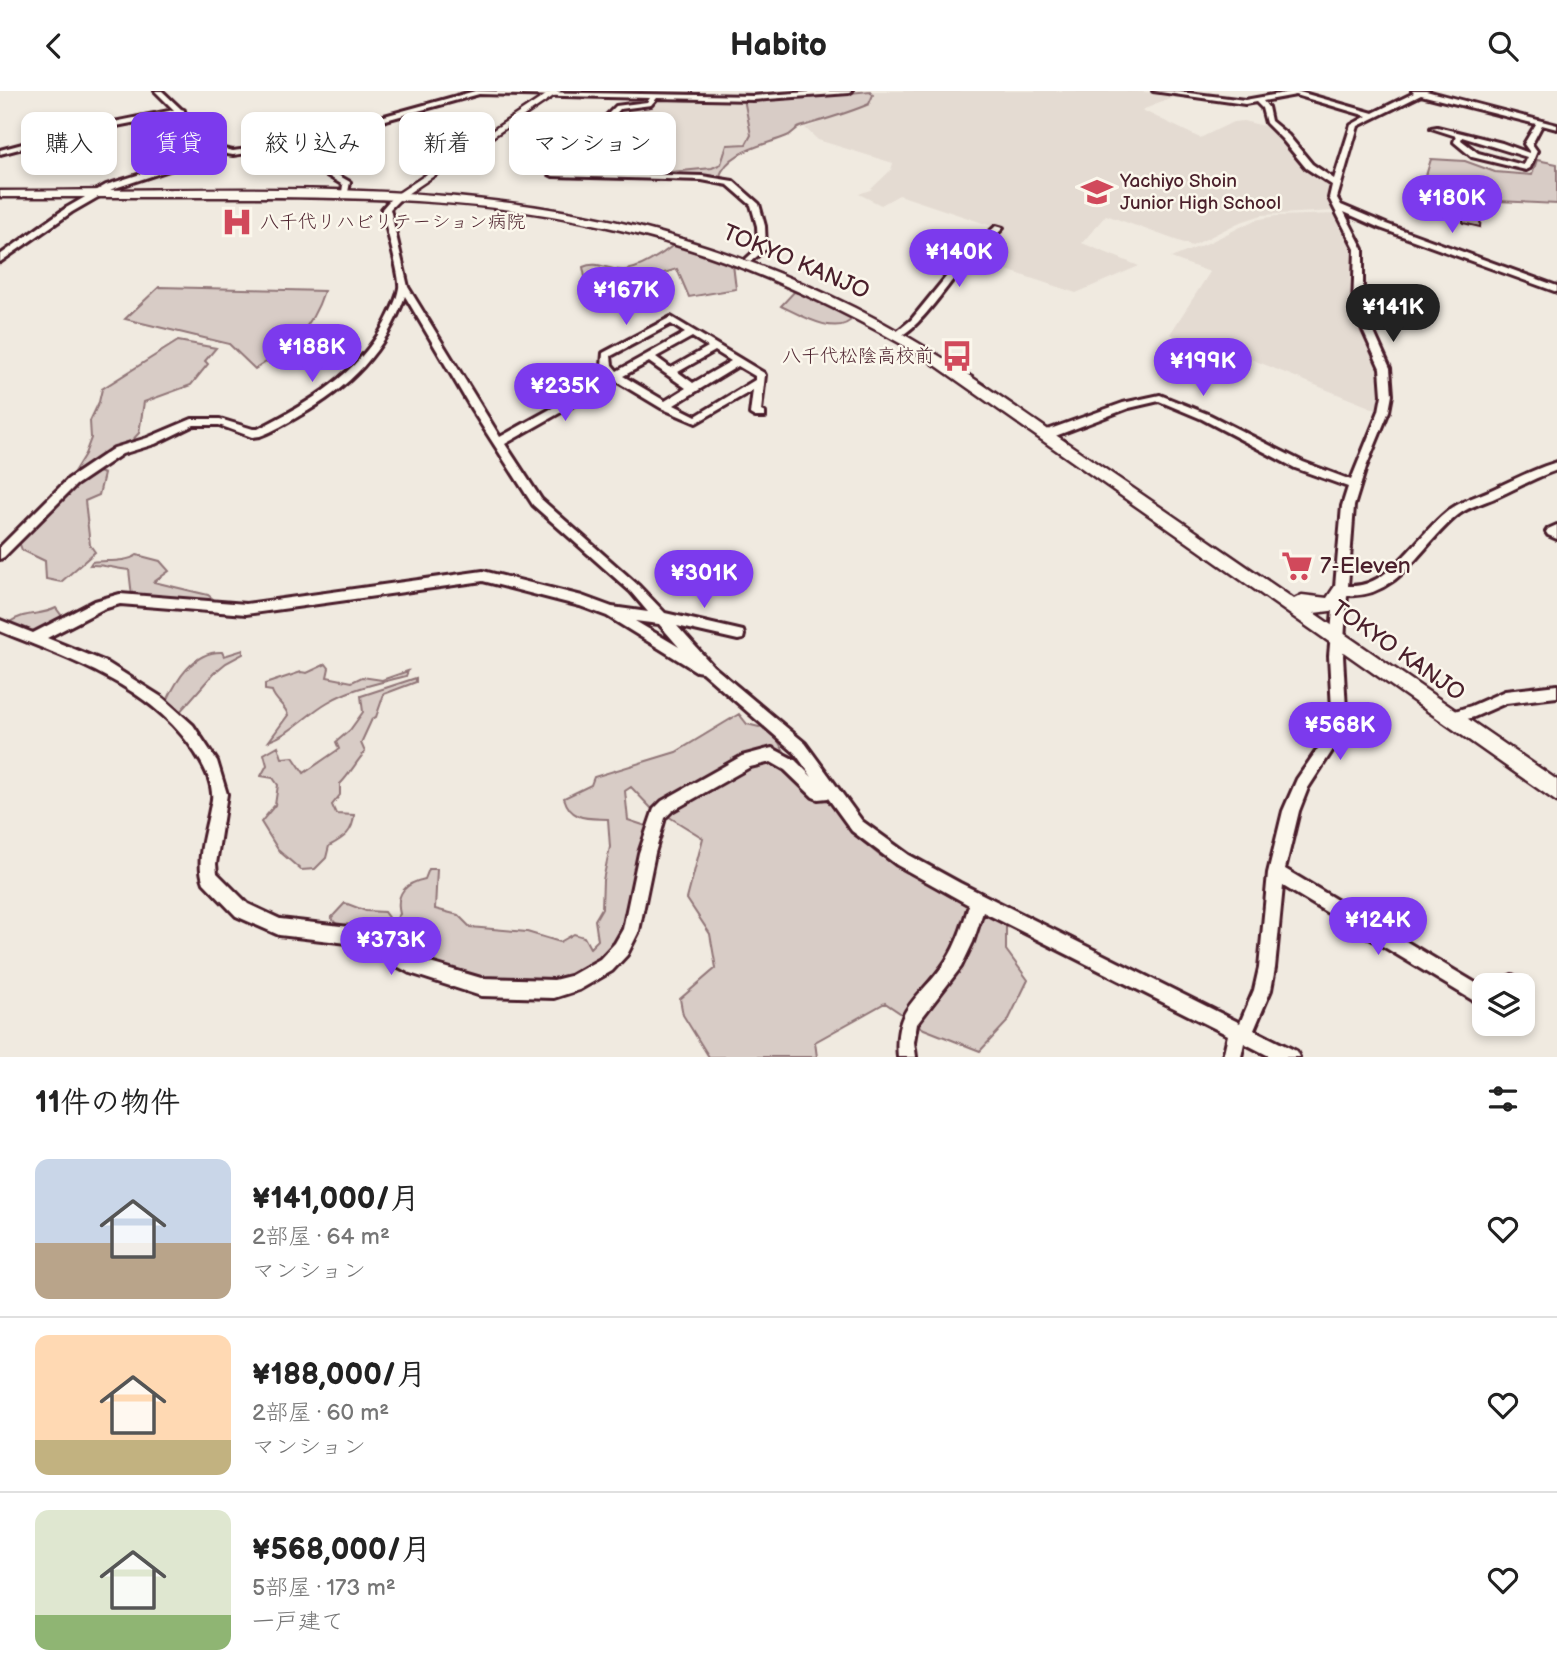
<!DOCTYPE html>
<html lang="ja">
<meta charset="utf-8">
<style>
body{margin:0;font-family:"Balsamiq Sans","Klee One",sans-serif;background:#f2f2f2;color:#222;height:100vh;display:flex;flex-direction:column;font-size:26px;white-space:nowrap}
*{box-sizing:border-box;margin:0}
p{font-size:23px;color:#767676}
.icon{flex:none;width:38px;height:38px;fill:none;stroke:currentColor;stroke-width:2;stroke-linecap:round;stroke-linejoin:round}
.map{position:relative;height:966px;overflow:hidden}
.panel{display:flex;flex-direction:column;background:#fff;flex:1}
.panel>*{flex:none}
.top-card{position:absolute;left:21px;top:21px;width:700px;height:63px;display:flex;gap:14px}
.tools{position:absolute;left:1472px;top:882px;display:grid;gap:14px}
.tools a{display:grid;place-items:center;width:63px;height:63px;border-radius:14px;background:#fff;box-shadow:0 4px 10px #0003;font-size:35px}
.price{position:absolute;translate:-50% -60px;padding:0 16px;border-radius:24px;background:#7c3aed;color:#fff;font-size:23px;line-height:46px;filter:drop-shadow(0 2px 4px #0008)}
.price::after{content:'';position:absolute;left:50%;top:42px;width:21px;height:16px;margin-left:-10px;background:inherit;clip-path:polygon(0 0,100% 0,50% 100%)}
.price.active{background:#222;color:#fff}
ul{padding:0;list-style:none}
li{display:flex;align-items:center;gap:21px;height:175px;padding:0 35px}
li+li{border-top:2px solid #e0e0e0}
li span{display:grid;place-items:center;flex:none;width:196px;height:140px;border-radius:14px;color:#555}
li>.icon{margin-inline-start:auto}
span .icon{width:84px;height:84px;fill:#fffc;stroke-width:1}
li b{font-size:30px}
h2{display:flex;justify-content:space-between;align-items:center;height:84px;padding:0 35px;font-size:30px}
.tag{padding:0 24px;border-radius:14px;background:#fff;box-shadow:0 4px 10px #0003;font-size:24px;line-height:63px}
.tag.active{background:#7c3aed;color:#fff}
header{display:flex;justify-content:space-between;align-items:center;height:91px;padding:0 35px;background:#fff;font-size:32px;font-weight:800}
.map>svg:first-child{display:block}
</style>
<header><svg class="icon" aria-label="back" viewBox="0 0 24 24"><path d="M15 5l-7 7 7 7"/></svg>Habito<svg class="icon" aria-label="search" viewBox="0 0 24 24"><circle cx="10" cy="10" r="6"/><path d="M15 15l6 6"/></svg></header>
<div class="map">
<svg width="1557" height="966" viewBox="0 0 1557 966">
<rect width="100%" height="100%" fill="#f0eae0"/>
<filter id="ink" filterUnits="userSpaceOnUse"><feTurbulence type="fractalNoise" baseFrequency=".0143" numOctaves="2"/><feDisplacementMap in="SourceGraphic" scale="14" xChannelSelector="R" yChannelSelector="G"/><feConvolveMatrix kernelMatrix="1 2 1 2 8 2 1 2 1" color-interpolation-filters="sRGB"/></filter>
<g filter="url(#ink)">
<path fill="#e4dbd2" d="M871,0H1132L1180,4L1142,19L1200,47L1233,31L1243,30L1273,37L1330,91L1327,104L1334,120L1262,124L1238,132L1192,155L1106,124L1082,152L1139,175L1076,202L970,167L1001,138L899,104L881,114L859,103L870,99L891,79L893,72L818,49L805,37L870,13L874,5Z
M658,7L743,8L750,44L748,51L726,53L720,72L712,77L633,84L599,83L592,46L620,17L652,12Z
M1336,123L1353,160L1352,220L1370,253L1380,278L1381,306L1377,319L1206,250L1202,255L1170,243L1210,181L1171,167L1208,152L1255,129L1276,125Z"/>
<path fill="#d8ccc6" stroke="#917678" stroke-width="2" d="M870,0L873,4L869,13C846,23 823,29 800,36C796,37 792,43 787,45C763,55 728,59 719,87L640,84L712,77L721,73L727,54L746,53L751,44L744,8L808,6Z
M1431,68L1465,70L1495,81L1532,84L1537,69L1557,73V113L1498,110L1488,97L1425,88Z
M675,153L733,173L736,198L689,206L677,178L596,203L585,186L583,176C597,170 606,178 621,179C636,181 664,162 675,153Z
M159,196L324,200C311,240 290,257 255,278L229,253L125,228Z
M794,201L807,204L854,226C838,247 800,224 781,215Z
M178,250L216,257L205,270L208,273L191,294L144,311L139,342L128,354L92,379L104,383L99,404L85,410L90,454L95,461L61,491L46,488L45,470L22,459L18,448L56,410L85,363L91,347L90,330L99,311L102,298Z
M137,464L160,470L169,480L154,491L208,504L218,512L132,505L129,479C114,478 104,473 90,474L92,471C107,469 125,472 137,464Z
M56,517L64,528L35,543L8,532C28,519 38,526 56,517Z
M243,559V563L226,572L214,582L179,622L166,612C176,590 193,560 222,561L224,565Z
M326,573L329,577L327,586L352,591L362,586L382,589L408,580L406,585C380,592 352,597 328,611C307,623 292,642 269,650L288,624C285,614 275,610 272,600L265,599V593L301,581L307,582Z
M416,587V591L384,603L376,626L372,628L361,652L365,661C356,671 350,683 340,693V704L332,714L336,723L354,724C353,741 344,747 329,755L326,767L315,778L301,779L279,760L261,731L275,714L278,694L273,687L261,685L267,674L264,663L278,655L282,667L293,666L304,682L339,658L336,651L350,639L363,621L361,605Z
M739,623L747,633L759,636L768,633L788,667L827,708L856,745L879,764L1006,832V859L1028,889L1008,930L980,960L924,938L885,912L815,951L817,966H709L683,924L680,908L716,877L710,843L687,808L703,747L666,724L681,700L669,705L653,719L631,696L625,700L628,729L649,736L627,832L603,874L568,889L556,888L546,893L472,888L410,868L338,835L331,827L345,812L366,820L384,821L390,829L396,828L400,823C395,803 405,792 425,788L429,778H437L435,818L458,824L470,836L527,841L560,851L574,843L584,846L590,857L598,849L595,829L602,817L603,789L610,756L608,728C588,727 571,730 564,707L591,694L594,686L676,661Z"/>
<path fill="#c8b8b3" stroke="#4a1f2b" stroke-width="2" d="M1443,92L1483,100L1480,136L1463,132V122L1437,116L1440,93Z"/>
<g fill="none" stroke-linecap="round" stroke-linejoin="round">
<defs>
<path id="minor" d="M155,0H162L181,18L184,19V21L223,58L233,60L283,53L475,0L753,5L822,0H852L849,2L753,9L657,7L651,14L620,18L594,46L599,82L702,85L733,90L759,113L765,135L766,158L750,171L746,168L758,157L757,135L751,114L728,94L702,89L553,85L549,83L553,81L591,82L587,44L616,15L647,11L650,7L479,3L289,56L350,91L348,101H342L343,94L282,57L233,64L221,62L112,98L72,121L0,171V164L66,117L106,94L216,59L178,23L80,42L0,63V59L79,38L174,19Z
M1153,0H1172L1245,9L1296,0L1373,22L1414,2L1412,0H1426L1557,34V38L1542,34L1532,53L1537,60L1530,77L1526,79L1472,66L1454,51L1456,45L1431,37L1437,36L1502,52L1529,62V60L1524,53L1536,33L1421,4L1358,35L1337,107L1341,114L1386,133L1557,195V201L1380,137L1344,121L1363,158V217L1390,277L1392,304L1389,320L1366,376L1354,415L1348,495C1392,498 1419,439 1452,417C1464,409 1478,405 1491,399C1509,391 1526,382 1545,375L1557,371V379C1536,386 1517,397 1497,406C1484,412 1469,415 1458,424C1423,451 1398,509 1347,504L1343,565L1347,637L1308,697L1299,720L1285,778L1484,897V916L1283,795L1275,877L1271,899L1254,939L1296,960L1299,966H1271L1244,952L1241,966H1223L1228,944L983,821L973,851L961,876L917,933L914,951L916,966H898C893,914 921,908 946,870C957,853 963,834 969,814L897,774L852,740L828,707L818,708L813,706L785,679L771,671L750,676L672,720L665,727L655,762L639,840L627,864L612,880L579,899L554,907L481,905L410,882L356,853L279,844L236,825L204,792C195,769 206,741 210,718C211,713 213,707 212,702C211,688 204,675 196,663C153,595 71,569 0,540V529L33,542L95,510L120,503L246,513L483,480L582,505L612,516L648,521L631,501L533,414L472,319L405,205C386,260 349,297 299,325C287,332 274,340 260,345L252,346L219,334H194L155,353L122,363L76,394L4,466L0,468V456L68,388L114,357L147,347L192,328H220L253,338H258C309,312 357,284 385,232C390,222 397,209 399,197C401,186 385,133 382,118L395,103H401V107L390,118L408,196L500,346L610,285L602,275L603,262L671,226L764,282L765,284L761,320L765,322V326H755L750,323L753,299L696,332L661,317L616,290L505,353L541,408L639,495L665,522L743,540L744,544L743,548L738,549L677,535L713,575L805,652L862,730L909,764L960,792L1240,932L1254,899L1259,877L1268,782L1283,720L1297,688L1333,636L1329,565L1342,415L1348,396L1295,377L1202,328L1159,310L1129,317L1050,347L1046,348L1041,344L1042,341L1123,312L1160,304L1210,324L1303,371L1351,389L1379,320L1382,304L1380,277L1353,217L1355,158L1329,107L1332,94L1306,77L1282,48L1266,32L1262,17L1256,11L1245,13ZM1296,4L1367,25L1351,34L1334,88L1312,73L1288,44L1271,30L1268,16L1263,10ZM1462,46L1527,66L1523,74L1478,62L1461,49ZM671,233L685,242L617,280L612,274L611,265ZM692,246L708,256L671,277L656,266ZM715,260L731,270L693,292L678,281ZM649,271L686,297L665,310L623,285ZM738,275L755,285V289L696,325L674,314ZM483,490L580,515L607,525L696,580L702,581L795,662L812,686L795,669L772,657L742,665L662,710L654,718L639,762L623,838L615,852L600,868L570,885L554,889L481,887L413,867L358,837L280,828L248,813L217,782L216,773L227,703L217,670L193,634L163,607L106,571L47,547L103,518L120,513L246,523ZM635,530L659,533L679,556Z
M996,135L1003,137C993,148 981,157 970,167C955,183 914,247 895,246V242L911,229L964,164Z
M1557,434V448L1548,444L1546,441L1548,438Z
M1557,594V606L1506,612L1474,626L1450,633L1445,631L1443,627L1445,623L1471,615L1505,600Z
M1512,884L1518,887L1520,894H1501L1503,888Z"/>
<path id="major" d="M552,0H561L401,107L394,105Z"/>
<path id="highway" d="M0,100C184,100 381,88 562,120C664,137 763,171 855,217C927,253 991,299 1057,345C1136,399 1215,454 1294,508L1302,504L1327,507L1335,495H1347L1350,500L1338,519L1314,522L1557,689V711L921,264C821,206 716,159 603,135C484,108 360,106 239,106C159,106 80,106 0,106Z"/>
</defs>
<use href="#minor" stroke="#4a1f2b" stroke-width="6"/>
<use href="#major" stroke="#4a1f2b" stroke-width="5"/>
<use href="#highway" stroke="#4a1f2b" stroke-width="5"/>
<use href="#minor" fill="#fbf7ec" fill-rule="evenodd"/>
<use href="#major" fill="#fbf7ec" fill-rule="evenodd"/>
<use href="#highway" fill="#fbf7ec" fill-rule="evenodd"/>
</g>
</g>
<defs>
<symbol id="school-bare" viewBox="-9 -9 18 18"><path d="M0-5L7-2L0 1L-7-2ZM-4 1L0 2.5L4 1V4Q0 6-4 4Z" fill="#d1495b" stroke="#fbf7ec" stroke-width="2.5" paint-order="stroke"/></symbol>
<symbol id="hospital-bare" viewBox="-9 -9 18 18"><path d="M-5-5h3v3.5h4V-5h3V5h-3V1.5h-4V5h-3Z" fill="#d1495b" stroke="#fbf7ec" stroke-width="2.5" paint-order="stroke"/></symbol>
<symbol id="bus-bare" viewBox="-9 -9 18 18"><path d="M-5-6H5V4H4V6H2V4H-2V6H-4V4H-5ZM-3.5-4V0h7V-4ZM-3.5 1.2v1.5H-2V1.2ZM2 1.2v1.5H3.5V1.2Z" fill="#d1495b" stroke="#fbf7ec" stroke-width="2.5" paint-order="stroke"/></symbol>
<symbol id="supermarket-bare" viewBox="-9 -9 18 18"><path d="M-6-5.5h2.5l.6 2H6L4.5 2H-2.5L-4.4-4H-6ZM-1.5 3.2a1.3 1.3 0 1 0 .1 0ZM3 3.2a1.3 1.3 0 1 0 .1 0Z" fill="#d1495b" stroke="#fbf7ec" stroke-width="2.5" paint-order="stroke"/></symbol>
</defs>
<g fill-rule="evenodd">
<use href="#school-bare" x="1075" y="79" width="44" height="44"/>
<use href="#hospital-bare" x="215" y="109" width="44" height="44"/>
<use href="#bus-bare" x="935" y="243" width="44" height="44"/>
<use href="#supermarket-bare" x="1275" y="453" width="44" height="44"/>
</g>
<g text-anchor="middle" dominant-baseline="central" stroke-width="5" stroke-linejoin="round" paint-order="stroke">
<g font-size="19" fill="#4a1f2b" stroke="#fbf7ec" text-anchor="start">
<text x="1120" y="90">Yachiyo Shoin<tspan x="1120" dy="22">Junior High School</tspan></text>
<text x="260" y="131">八千代リハビリテーション病院</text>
<text x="934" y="265" text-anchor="end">八千代松陰高校前</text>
</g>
<g font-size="23" fill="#4a1f2b" stroke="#fbf7ec">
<text transform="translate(796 171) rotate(23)">TOKYO KANJO</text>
<text transform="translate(1398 560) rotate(35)">TOKYO KANJO</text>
</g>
<g font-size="23" fill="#4a1f2b" stroke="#fbf7ec" text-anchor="start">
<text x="1320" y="475">7-Eleven</text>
</g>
</g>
</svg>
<div class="tools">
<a><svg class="icon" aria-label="layers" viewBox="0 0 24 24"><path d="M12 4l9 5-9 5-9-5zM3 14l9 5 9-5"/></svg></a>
</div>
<b class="price" style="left:1452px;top:144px">¥180K</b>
<b class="price" style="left:959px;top:198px">¥140K</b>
<b class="price" style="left:626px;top:236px">¥167K</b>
<b class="price active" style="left:1393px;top:253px">¥141K</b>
<b class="price" style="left:312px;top:293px">¥188K</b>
<b class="price" style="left:1203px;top:307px">¥199K</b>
<b class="price" style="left:565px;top:332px">¥235K</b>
<b class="price" style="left:704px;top:519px">¥301K</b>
<b class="price" style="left:1340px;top:671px">¥568K</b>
<b class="price" style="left:1378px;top:866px">¥124K</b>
<b class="price" style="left:391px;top:886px">¥373K</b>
<div class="top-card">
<a class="tag">購入</a>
<a class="tag active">賃貸</a>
<a class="tag">絞り込み</a>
<a class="tag">新着</a>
<a class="tag">マンション</a>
</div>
</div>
<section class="panel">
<h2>11件の物件<svg class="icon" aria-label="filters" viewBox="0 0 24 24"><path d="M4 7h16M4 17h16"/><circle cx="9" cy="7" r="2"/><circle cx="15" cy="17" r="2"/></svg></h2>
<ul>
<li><span style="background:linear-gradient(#c9d6e8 60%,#b9a48a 0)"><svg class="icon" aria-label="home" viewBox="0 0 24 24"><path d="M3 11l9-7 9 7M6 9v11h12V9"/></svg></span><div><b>¥141,000/月</b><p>2部屋 · 64 m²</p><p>マンション</p></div><svg class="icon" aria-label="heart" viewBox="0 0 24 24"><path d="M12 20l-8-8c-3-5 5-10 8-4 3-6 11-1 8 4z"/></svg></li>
<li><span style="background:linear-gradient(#ffd9b3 75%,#c2b280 0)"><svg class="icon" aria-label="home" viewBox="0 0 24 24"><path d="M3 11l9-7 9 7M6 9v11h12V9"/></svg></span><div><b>¥188,000/月</b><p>2部屋 · 60 m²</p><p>マンション</p></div><svg class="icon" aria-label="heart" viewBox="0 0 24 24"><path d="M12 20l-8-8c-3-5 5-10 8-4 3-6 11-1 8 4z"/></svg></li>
<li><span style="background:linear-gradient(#dfe7d0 75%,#8fb573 0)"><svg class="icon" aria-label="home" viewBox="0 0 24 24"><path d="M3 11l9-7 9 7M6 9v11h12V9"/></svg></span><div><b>¥568,000/月</b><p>5部屋 · 173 m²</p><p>一戸建て</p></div><svg class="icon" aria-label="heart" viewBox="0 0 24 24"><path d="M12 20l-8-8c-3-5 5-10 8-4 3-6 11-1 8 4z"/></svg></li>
</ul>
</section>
